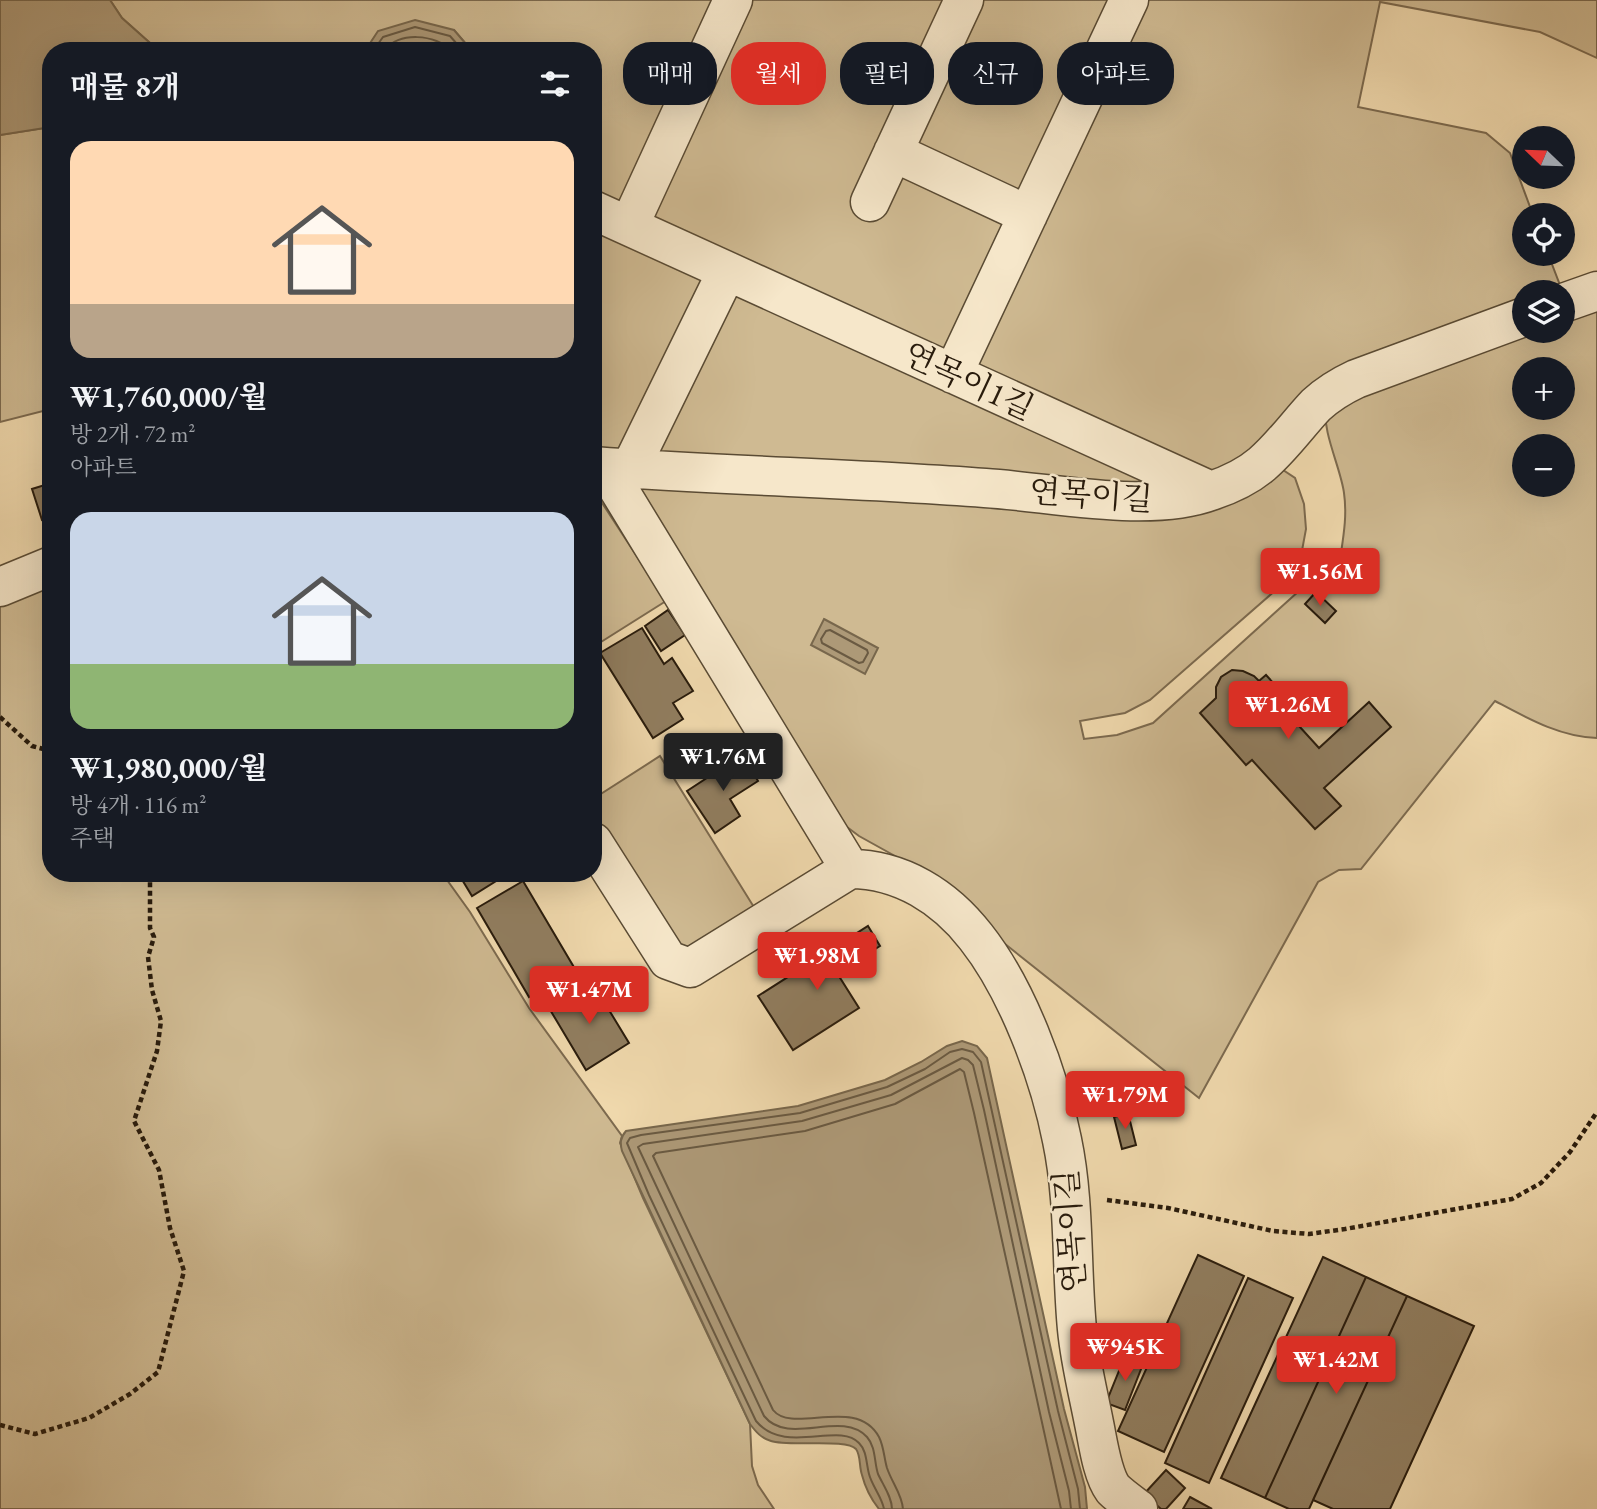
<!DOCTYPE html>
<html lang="ko">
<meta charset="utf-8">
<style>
body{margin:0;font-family:"EB Garamond","Noto Serif KR",serif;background:#20242c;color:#f1f3f6;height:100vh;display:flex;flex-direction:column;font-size:26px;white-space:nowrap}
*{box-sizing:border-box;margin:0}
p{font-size:23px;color:#9ea1a6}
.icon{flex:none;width:38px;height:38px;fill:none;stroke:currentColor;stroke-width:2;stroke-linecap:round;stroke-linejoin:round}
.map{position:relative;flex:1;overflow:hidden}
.drawer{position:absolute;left:42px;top:42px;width:560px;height:840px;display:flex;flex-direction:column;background:#171b24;border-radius:28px;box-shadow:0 7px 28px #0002}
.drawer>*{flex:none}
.hud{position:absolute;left:623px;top:42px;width:665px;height:63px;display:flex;gap:14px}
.needle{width:46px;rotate:293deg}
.fabs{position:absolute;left:1512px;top:126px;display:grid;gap:14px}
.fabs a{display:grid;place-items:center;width:63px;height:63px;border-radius:50%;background:#171b24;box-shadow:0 7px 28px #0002;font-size:35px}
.price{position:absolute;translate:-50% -60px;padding:0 16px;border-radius:7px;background:#d93025;color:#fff;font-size:23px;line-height:46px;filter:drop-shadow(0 2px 4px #0008)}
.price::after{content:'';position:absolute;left:50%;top:42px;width:21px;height:16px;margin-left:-10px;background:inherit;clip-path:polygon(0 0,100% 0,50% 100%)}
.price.on{background:#222;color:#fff}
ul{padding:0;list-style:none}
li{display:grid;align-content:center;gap:14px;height:371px;padding:0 28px}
li span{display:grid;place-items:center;height:217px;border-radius:21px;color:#555}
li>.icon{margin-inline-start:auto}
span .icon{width:126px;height:126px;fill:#fffc;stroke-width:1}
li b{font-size:30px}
h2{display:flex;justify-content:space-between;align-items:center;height:84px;padding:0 28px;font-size:30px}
.tag{padding:0 24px;border-radius:28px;background:#171b24;box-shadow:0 7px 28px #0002;font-size:24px;line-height:63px}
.tag.on{background:#d93025;color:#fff}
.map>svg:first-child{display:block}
</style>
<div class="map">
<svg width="1597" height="1509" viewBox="0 0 1597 1509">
<rect width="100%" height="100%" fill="#f1daae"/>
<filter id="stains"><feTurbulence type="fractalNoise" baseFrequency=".00286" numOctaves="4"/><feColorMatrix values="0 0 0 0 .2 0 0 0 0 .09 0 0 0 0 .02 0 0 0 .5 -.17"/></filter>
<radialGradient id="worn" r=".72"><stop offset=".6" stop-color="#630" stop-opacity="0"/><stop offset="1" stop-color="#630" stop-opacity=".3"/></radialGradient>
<path fill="#cfba92" stroke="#7c6a4f" stroke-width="2" fill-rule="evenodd" d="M110,0H1597V58L1540,32L1380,2L1358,107L1486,133L1510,153L1533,215H1524V254H1548L1563,293L1524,292V307L1346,371L1262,454L1176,490L593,453V51H472L454,30L379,31L365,51H159L122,18Z
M51,127V409L0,422V135Z
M1597,298V738C1560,737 1527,718 1495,701L1361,869L1339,870L1318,882L1199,1098L995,936L913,866L859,836L843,824L636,495L640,480L1019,498L1280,468L1295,478L1304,504L1306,529L1301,556L1285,582L1150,700L1125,713L1080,721L1084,739L1117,735L1153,723L1341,553C1344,533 1347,514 1344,493C1341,469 1322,431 1326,409L1524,331H1563V310ZM1524,369H1563V408H1524ZM1524,446H1563V485H1524Z
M593,489L666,601L593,647Z
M51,574V873H442L470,912L529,1008L622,1136L620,1143L643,1198L750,1424L752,1466L758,1485L774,1509H0V596Z
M660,756L757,912L690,948L674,942L593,813V799Z"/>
<path fill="#ad9977" stroke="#78674c" stroke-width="2" d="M0,0H110L122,18L159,51H51V127L0,135Z
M415,20L454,30L472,51H365L378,31Z
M824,619L878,648L865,674L811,645Z
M962,1041L977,1046L987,1058L1064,1409L1085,1487L1087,1509H879C871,1499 865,1487 862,1475C859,1467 861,1456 856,1449C847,1438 789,1447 771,1441C761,1438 756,1432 750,1424L622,1151C620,1143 620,1138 626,1131L798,1106L885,1080L921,1062L947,1046Z"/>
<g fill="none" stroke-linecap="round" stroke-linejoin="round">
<path stroke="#6a5a42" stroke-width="2" d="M373,51L383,37L415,27L450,36L463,51
M384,51C397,31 437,34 451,51
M830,630L867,650L868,653L863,662L859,663L822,643L821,639L826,631Z
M884,1509C882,1497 872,1486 869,1474C866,1463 867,1451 859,1443C839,1421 785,1456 756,1421L649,1195L627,1143L630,1138L641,1135L800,1113L887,1087L925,1069L950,1052L962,1049L973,1052L981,1062L1058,1411L1078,1489L1080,1509
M892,1509C892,1497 883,1485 878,1474C874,1462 876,1447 867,1437C841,1409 789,1447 764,1416L638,1147L643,1144L802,1121L891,1095L962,1058L968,1060L973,1065L984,1110L1049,1412L1069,1491L1071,1509
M903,1509C902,1494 892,1483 887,1468C884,1458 884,1447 879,1437C856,1395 793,1435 773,1410L653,1156L656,1153L805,1131L895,1104L960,1069L964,1072L974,1113L1061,1509"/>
</g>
<path fill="#917e60" stroke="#281b0c" stroke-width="2" d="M51,483V517L42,520L32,489Z
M1316,592L1336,611L1325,623L1305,604Z
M668,610L685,635L661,651L645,626Z
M642,628L664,664L672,658L693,691L673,703L683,719L653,738L600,653Z
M1232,670L1243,671L1254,676L1259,681L1266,675L1306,719L1299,726L1319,748L1369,702L1391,727L1324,788L1341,806L1315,829L1252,760L1246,765L1200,713L1216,698V687L1221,677Z
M742,755L758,781L730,799L740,816L715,833L687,791Z
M458,873H509L472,896Z
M523,881L575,969L529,997L477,908Z
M868,926L880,946L837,973L859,1008L793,1050L758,996Z
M592,982L629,1043L586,1070L549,1008Z
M1128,1113L1136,1145L1122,1149L1114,1117Z
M1198,1255L1244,1276L1164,1452L1118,1431Z
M1323,1257L1366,1277L1265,1498L1221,1478Z
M1366,1277L1407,1296L1309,1509H1289L1265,1498Z
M1248,1278L1293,1298L1209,1483L1165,1463Z
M1407,1296L1474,1326L1390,1509H1333L1313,1500Z
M1125,1356L1143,1364L1125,1410L1106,1403Z
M1166,1470L1185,1488L1166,1509H1161L1144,1494Z
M1190,1497L1212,1509H1183Z"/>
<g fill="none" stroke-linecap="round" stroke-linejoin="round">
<defs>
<path id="minor" d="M893,152L1028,215
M870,202L964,0
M593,210L1211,491
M629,226L733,0
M1563,303L1597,291
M953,374L1129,0
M593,466C724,476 854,478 985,488C1051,492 1149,514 1211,491C1229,485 1248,476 1262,464C1282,447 1298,424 1316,405C1328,394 1341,386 1356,379L1524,317
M630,469L727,271
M0,587L51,566
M593,842L668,960L690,968L850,869L605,467
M850,869C901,869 945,897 976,937C1017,989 1049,1074 1062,1140C1075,1202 1071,1266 1077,1329C1080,1361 1088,1392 1094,1423C1098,1442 1102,1474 1113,1489C1120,1496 1130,1503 1138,1509"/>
</defs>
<use href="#minor" stroke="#5a4b34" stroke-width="41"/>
<path stroke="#281b0c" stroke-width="4.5" stroke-dasharray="5 3.5" stroke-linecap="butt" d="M0,717L32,746L51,751
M1107,1200L1168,1208L1273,1231L1309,1234L1345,1229L1512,1199L1541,1183L1570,1152L1597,1112
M0,1425L35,1434L89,1418L130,1394L158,1372L184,1271L170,1228L159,1170L134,1121L157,1051L161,1021L152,990L148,957L154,937L150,928V873"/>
<use href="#minor" stroke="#f6e7ca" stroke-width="38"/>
</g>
<g text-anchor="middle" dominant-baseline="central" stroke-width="5" stroke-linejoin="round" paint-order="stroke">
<g font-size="32" fill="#281b0c" stroke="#f6e7ca">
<text transform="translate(969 381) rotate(25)">연목이1길</text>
<text transform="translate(1091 495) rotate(4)">연목이길</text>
<text transform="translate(1070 1231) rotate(-94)">연목이길</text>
</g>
</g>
<rect width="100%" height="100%" filter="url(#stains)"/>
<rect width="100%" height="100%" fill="url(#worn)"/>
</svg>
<div class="fabs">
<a><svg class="needle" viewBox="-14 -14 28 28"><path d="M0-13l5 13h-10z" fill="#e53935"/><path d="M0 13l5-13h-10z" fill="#9ea1a6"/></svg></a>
<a><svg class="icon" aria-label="locate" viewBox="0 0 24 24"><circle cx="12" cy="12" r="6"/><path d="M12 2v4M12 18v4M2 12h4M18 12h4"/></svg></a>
<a><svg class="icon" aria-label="layers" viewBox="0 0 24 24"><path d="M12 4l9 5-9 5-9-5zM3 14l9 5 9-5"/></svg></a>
<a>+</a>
<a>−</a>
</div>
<b class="price" style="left:1320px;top:608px">₩1.56M</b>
<b class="price" style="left:1288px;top:741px">₩1.26M</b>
<b class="price on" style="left:723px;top:793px">₩1.76M</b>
<b class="price" style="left:817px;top:992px">₩1.98M</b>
<b class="price" style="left:589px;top:1026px">₩1.47M</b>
<b class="price" style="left:1125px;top:1131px">₩1.79M</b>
<b class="price" style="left:1125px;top:1383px">₩945K</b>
<b class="price" style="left:1336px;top:1396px">₩1.42M</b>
<div class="hud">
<a class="tag">매매</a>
<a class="tag on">월세</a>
<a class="tag">필터</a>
<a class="tag">신규</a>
<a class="tag">아파트</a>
</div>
<section class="drawer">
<h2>매물 8개<svg class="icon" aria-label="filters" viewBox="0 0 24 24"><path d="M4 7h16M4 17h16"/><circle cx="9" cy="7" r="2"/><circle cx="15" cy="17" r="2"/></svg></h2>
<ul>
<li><span style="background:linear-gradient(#ffd9b3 75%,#b9a48a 0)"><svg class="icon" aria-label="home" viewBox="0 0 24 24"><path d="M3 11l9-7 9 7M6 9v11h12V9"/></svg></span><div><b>₩1,760,000/월</b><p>방 2개 · 72 m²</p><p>아파트</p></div></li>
<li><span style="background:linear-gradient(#c9d6e8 70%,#8fb573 0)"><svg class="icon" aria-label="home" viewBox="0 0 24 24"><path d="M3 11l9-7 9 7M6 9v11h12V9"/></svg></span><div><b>₩1,980,000/월</b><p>방 4개 · 116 m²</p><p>주택</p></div></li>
</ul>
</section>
</div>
